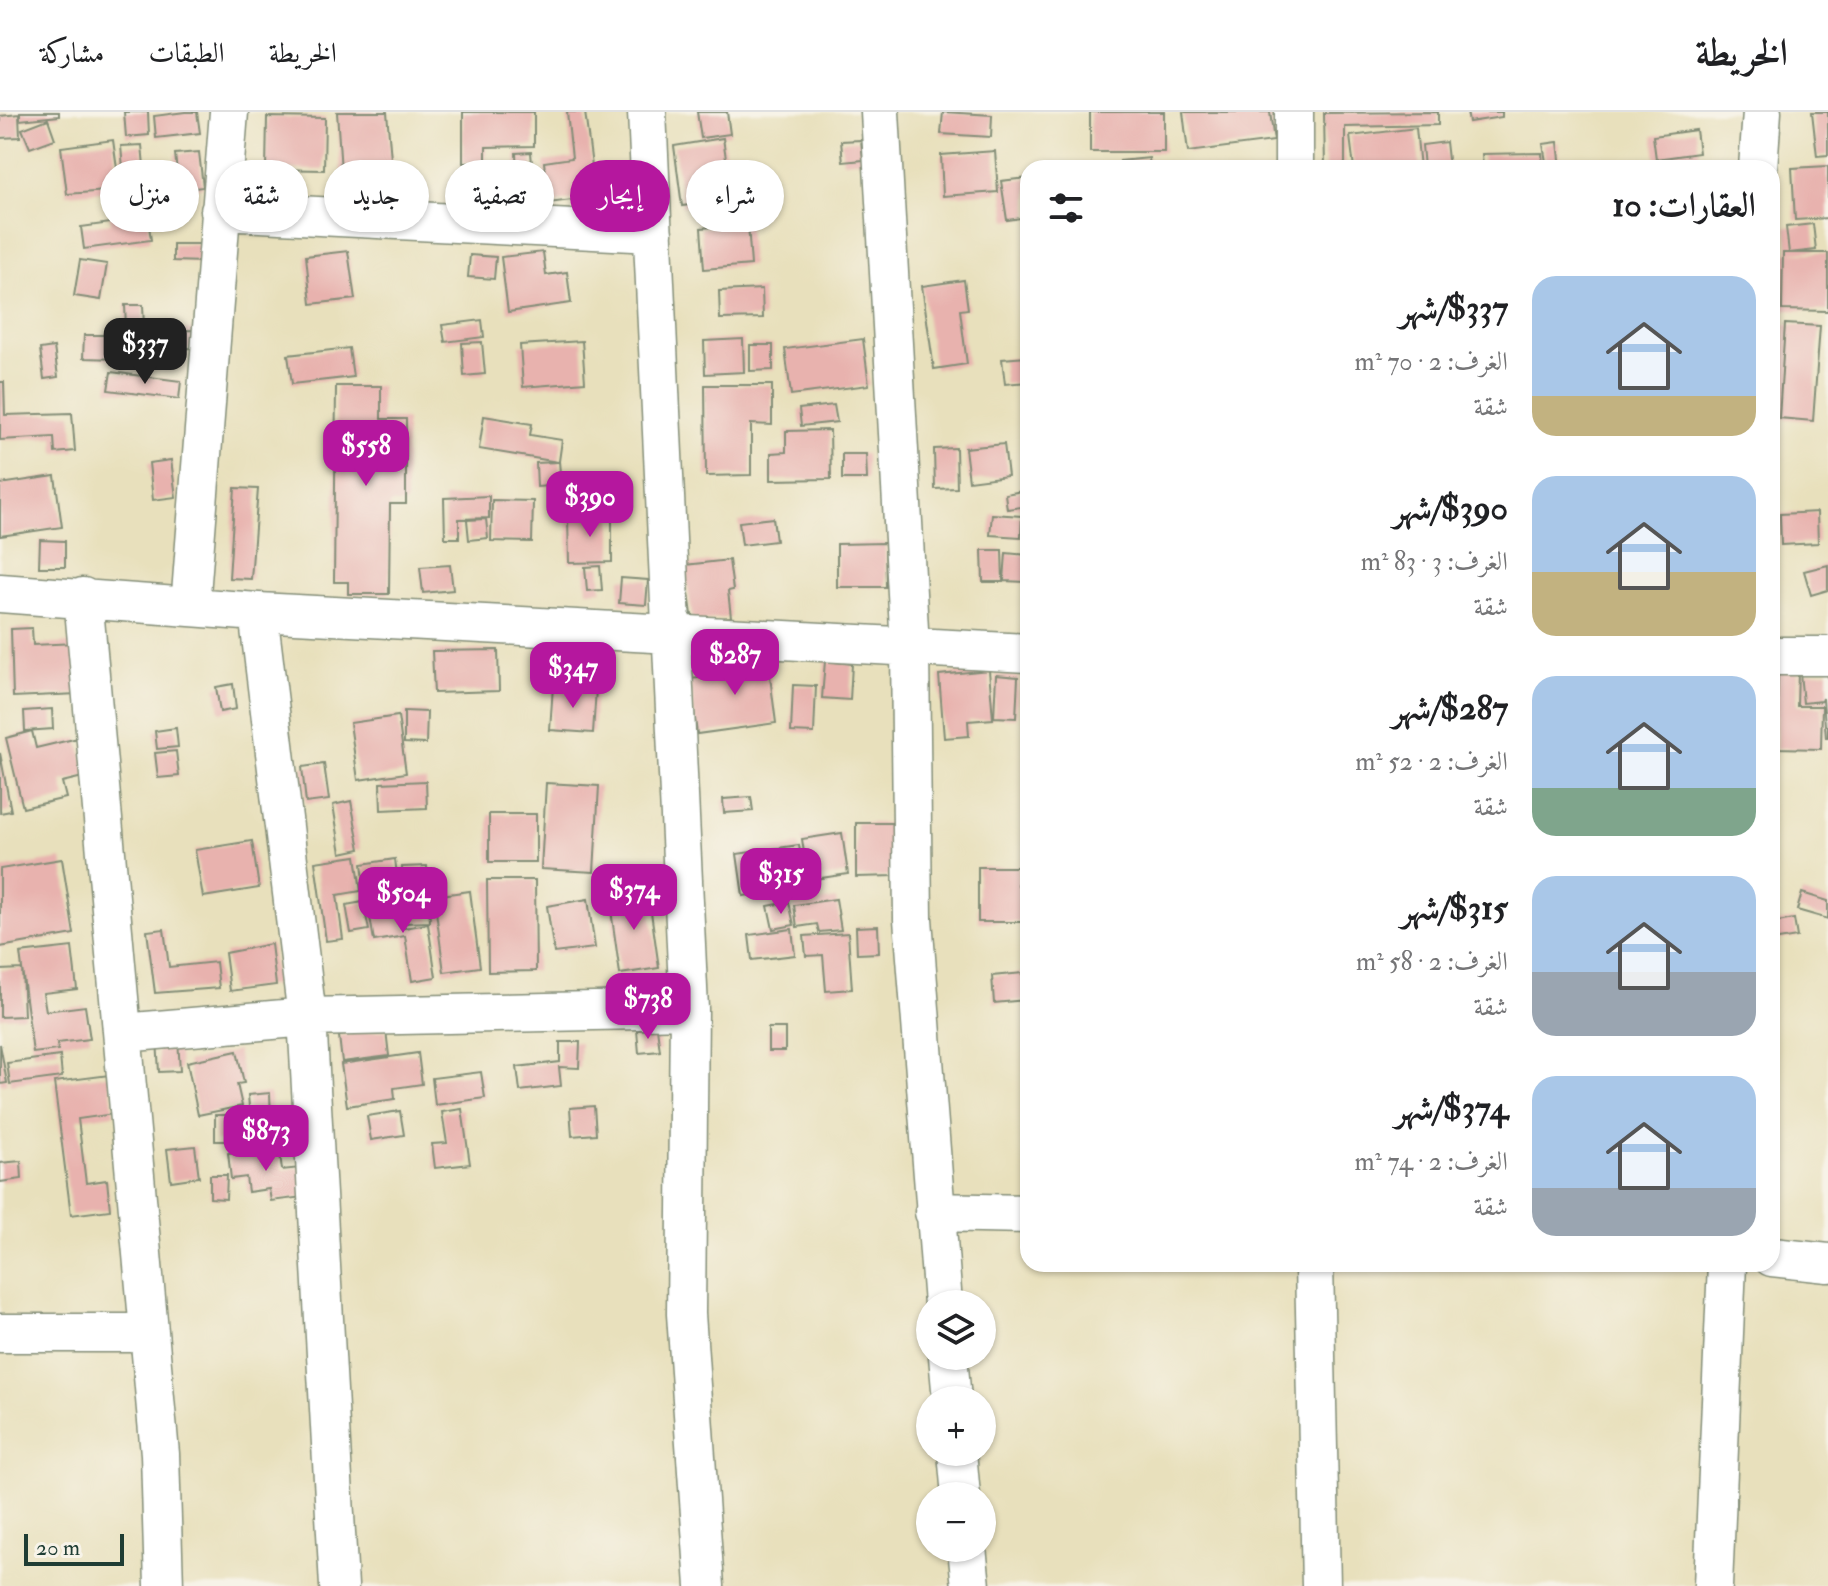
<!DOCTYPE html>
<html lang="ar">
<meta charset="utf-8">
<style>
body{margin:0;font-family:"IM FELL Double Pica",Amiri,serif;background:#f6f6f6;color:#202124;direction:rtl;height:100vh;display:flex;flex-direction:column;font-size:30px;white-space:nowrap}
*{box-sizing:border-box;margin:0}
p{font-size:26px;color:#757577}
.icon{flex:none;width:44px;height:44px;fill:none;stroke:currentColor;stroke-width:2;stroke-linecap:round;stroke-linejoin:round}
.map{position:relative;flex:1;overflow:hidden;direction:ltr}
.side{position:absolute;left:1020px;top:48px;width:760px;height:1112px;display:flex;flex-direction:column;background:#fff;border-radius:24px;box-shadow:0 2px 6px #0004;direction:rtl}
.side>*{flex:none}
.top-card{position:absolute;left:24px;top:48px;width:760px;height:72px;direction:rtl;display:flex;gap:16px}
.controls{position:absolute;left:916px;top:1178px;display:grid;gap:16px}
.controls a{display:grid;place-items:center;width:80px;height:80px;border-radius:50%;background:#fff;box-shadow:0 2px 6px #0004;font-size:40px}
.scale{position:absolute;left:24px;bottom:20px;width:100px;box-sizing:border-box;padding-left:8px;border:4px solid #1f3d34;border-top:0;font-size:22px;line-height:28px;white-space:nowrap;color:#1f3d34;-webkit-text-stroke:6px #f7f3e8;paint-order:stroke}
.price{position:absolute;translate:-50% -68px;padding:0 18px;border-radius:16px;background:#b5179e;color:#fff;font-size:26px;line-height:52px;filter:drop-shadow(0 2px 4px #0008)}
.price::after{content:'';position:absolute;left:50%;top:48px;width:24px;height:18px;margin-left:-12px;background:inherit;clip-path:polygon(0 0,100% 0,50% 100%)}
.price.current{background:#222;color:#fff}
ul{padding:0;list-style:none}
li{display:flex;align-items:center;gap:24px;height:200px;padding:0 24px}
li span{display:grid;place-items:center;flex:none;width:224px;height:160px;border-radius:24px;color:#555}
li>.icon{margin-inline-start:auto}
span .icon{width:96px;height:96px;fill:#fffc;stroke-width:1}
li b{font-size:34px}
h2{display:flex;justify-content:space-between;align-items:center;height:96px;padding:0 24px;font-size:34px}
.tag{padding:0 28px;border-radius:36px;background:#fff;box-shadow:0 2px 6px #0004;font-size:28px;line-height:72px}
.tag.current{background:#b5179e;color:#fff}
header{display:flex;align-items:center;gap:48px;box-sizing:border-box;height:112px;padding:0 40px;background:#fff;border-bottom:2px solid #e0e0e0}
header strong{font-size:38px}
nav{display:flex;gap:44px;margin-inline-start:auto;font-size:28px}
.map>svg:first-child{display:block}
</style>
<header>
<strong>الخريطة</strong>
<nav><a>الخريطة</a><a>الطبقات</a><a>مشاركة</a></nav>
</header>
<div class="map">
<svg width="1828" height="1474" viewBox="0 0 1828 1474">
<rect width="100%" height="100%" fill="#f7f3e8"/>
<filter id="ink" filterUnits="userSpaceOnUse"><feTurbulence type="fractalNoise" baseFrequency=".0125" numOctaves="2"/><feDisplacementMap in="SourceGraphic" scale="16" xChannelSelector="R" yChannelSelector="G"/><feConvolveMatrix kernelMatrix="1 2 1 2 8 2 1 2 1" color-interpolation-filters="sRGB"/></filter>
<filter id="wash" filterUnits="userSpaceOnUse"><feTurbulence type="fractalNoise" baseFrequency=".006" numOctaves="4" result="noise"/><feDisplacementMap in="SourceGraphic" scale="32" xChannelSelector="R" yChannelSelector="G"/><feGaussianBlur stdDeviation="1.8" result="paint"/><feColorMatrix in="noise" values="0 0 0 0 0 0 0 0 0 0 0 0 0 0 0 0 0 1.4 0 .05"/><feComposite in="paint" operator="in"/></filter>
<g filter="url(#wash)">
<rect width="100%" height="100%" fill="#e8e0bc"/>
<g id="blocks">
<path fill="#e8b2ae" d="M20,0H59V4L20,8Z
M124,0H148L149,23L126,25Z
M185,0H197L200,21L156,26L154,4Z
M337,0H387L393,71L342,74Z
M463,0H534V34L486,35V51H463Z
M567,0H585L596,85L549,91L544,50L572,46Z
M697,0H727L730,22L701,26Z
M943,0L992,3L991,25L941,22Z
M1090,0H1164V40H1090Z
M1183,0H1270L1274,29L1188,40Z
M1438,0V13L1345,15V52H1342V56H1325L1324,1Z
M1467,0H1502V5L1469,10Z
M1812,0H1828V43L1817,44Z
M19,2L20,25L0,26V4Z
M267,5L325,6L324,58L266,57Z
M48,7L55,27L30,36L22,17Z
M1416,16L1420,56H1354L1350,24Z
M1696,18L1699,41L1656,47L1653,24Z
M723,26L732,87L682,94L674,34Z
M113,28L120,78L67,82L61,35Z
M861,28L863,48L843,50L841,29Z
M1446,30L1449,56H1424L1422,33Z
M1558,30L1561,56H1547L1543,32Z
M142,33L144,54L123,56L121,34Z
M995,39L998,80L943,84L941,43Z
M199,40L203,75L179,78L175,42Z
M531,40L533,64L517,65L516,41Z
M1542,41L1543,56H1483L1482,42Z
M1149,46L1150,56H1121L1120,49Z
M1828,54V106L1795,108L1792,56Z
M1028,66V105L1007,108L1001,69Z
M623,75L624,91L601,93L600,77Z
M145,85L151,128L84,137L81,115L111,111L108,90Z
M748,112L751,153L704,157L701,116Z
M1813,112L1816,138L1789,141L1786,115Z
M173,132H203V150L173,149Z
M348,139L355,187L311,192L306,144Z
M543,140L546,163L567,160L571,191L508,200L501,145Z
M1783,141H1828V199L1782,198Z
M470,143L496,145L494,167L468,165Z
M80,148L107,152L101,188L74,184Z
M964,168L968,197L960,198L967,252L934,257L922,174Z
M762,177L763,206L720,207L719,179Z
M125,193H143L144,215L126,216Z
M482,208L484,225L445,230L442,213Z
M1785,212L1820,214L1813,309L1779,306Z
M193,218L194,236L168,237L167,219Z
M84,223H118V247L83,246Z
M743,227L744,260L705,262L704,229Z
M863,227L869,273L791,283L785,237Z
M582,229L585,270L523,275L520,233Z
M482,230L485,262L464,264L462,231Z
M750,233H773V258L750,259Z
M54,235L58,265L44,267L40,237Z
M349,236L353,265L292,272L288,243Z
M1028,245V270L1005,272L1002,247Z
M111,260L181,269L179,287L108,278Z
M0,270H4L5,303L72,301L75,339L55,341L54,325L0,328Z
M705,273H772V313L751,312V363L706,364Z
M336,274H381V307H406V392H390L389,482H348V470H334Z
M834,293L837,310L801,314L799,297Z
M484,304L532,312L530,323L562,328L559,349L561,373L537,375L536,351L558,350L479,337Z
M830,318L831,367L771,368V341L786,340V319Z
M1004,332L1008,364L969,369L965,336Z
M956,336L957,376L935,377L934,337Z
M842,342H866L867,367H842Z
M171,348L176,385L153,388L149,351Z
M55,364L62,415L0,424V372Z
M235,376L258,377L251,467L229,466Z
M1028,378V394L1007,397L1005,382Z
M489,384V406L459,407V426H445L444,386Z
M492,388L533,389L532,430L491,429Z
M1817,400L1818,431L1781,433L1780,402Z
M992,402L1022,404L1021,425L990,423Z
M612,404V450L569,451L568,405Z
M773,406L776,429L742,433L739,410Z
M486,407L488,426L469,428L467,408Z
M40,428L65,429V455H39Z
M885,431L886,475H837V432Z
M982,438H1002L1003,470H983Z
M1006,441L1028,443L1027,470L1004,469Z
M729,448L733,478L728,479L731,505L693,510L685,453Z
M450,453L453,478L423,481L420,455Z
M1828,453V478L1811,483L1804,459Z
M600,454L602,478L587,479L585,455Z
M621,466L648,468L646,493L619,491Z
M32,516L33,533L76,531L78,582L13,585L11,517Z
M498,538L499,579L434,581L432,539Z
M767,541L776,611L697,622L690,567L732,562L730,546Z
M825,549L852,552L850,588L822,586Z
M989,558L993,607L968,609L969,624L944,626L939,563Z
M1828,559V626H1826L1823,586L1822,589L1803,591L1800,561Z
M1778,560H1798L1797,594H1822L1821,637L1776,636Z
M996,563L1018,565L1016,606L994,605Z
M233,572L236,597L220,600L216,575Z
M793,573L816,574L814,621L791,620Z
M553,574L596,577L593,621L550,618Z
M52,597L53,617L25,619L24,599Z
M404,599L427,600L426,632L404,631Z
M398,604L406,661L358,668L350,611Z
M176,616L178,635L157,637L155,619Z
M32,619L36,636L78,626L87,664L62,670L66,686L23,696L6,626Z
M176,639L179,664L158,666L155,641Z
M0,641L11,699L0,701Z
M324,652L329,688L306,691L302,655Z
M426,669L427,696L381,698L380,671Z
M546,671L599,674L594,760L541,757Z
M751,685L753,699L724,701L723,687Z
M351,689L360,737L341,741L333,693Z
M489,702H536V750H489Z
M856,711H894L895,764L856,765Z
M842,721L848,762L808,768L802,727Z
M252,729L259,776L203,785L195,738Z
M799,733L803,760L783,763L785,778L743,784L737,742Z
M356,744L361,779L337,783L343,827L326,829L315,750Z
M62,747L74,822L0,835V757Z
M395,747L399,779L366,783L362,752Z
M427,754L430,810L404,811L402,755Z
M978,755H1018V773H1028V810H978Z
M487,768H535L536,859L488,860Z
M470,779L480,855L444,860L434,784Z
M648,779L659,856L620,862L609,784Z
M1802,781L1828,789V807L1797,798Z
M398,782L404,816L428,812L436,865L412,869L405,824L374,829L367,787Z
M588,787L595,836L554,841L547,794Z
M836,787L841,818L819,820L817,812L797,815L794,793Z
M363,790L369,818L351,821L346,793Z
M789,790L794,813L773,817L768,794Z
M1794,807L1797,825L1772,829V811Z
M878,814L879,841L857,842L856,815Z
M164,817L169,855L216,850L219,876L155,881L147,819Z
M792,817L795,843L752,848L749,823Z
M848,821L852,877L826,879L823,843L806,844L804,824Z
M271,832L276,873L230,879L225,841Z
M72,835L77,877L43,881L46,899L85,894L90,927L57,931L58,938L33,941L20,841Z
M22,857L24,904L0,905V858Z
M1023,861L1026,888L994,891L992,864Z
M657,916L660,939L639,941L637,918Z
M768,916H785V939H768Z
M386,918L389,944L342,950L339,924Z
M178,927L180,959L159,960L157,928Z
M560,930H580L579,956L559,955L561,974L520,979L517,955L560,950Z
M0,932L7,971L0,972Z
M237,939L244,971L237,972L242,994L198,1003L187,950Z
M418,941L422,972L394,976L395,987L347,994L341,952Z
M60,944L62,965L10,972L7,951Z
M481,960L485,986L435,993L432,966Z
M109,963L114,1002L78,1007L86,1071L107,1068L110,1098L71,1103L54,970Z
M270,981L271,1006L250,1007L248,983Z
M594,994L596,1022L572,1024L570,996Z
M462,997L470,1052L435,1056L432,1032L447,1031L442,1000Z
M400,999L404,1023L371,1028L367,1004Z
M215,1003H231L230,1029H215Z
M195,1034L199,1065L171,1069L167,1037Z
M279,1034L282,1058L300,1056L304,1085L271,1089L269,1077L248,1080L246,1065L231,1067L228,1041Z
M21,1049L22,1067L0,1070V1051Z
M210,1063H227L226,1087L210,1086Z"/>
</g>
</g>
<g filter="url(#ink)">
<use href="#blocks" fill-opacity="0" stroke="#848e78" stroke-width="2"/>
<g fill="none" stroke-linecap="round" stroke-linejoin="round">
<defs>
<path id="minor" d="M647,0L689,897L686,1202L705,1474
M880,0L910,535L913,807L943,1192
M1294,0V56
M1758,56L1762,0
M220,99L653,121
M0,481L258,500L1028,541
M83,485L160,1342L164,1474
M190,495L229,0
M258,500L307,905L339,1474
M1772,544H1828
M123,921L307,905L689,897
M934,1100L1028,1102
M1772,1145L1828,1151
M1314,1152L1321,1474
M0,1221H147
M948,1244L952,1288
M957,1340L961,1384
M967,1436L971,1474
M1713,1474L1727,1152"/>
</defs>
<use href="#minor" stroke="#848e78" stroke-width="41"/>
<use href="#minor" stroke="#fff" stroke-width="38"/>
</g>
</g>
</svg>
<div class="controls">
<a><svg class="icon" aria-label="layers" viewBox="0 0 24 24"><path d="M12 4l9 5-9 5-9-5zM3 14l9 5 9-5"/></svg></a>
<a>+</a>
<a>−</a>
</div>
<div class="scale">20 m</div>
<b class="price current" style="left:145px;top:274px">$337</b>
<b class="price" style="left:366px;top:376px">$558</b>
<b class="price" style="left:590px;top:427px">$390</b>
<b class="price" style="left:735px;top:585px">$287</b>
<b class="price" style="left:573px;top:598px">$347</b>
<b class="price" style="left:781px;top:804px">$315</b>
<b class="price" style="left:634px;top:820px">$374</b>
<b class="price" style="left:403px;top:823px">$504</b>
<b class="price" style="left:648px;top:929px">$738</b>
<b class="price" style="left:266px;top:1061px">$873</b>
<div class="top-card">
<a class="tag">شراء</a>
<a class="tag current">إيجار</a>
<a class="tag">تصفية</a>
<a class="tag">جديد</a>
<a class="tag">شقة</a>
<a class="tag">منزل</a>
</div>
<section class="side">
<h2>العقارات: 10<svg class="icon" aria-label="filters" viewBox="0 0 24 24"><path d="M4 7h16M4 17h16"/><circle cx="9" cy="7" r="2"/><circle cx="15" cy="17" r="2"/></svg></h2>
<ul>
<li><span style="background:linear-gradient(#a9c7e8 75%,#c2b280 0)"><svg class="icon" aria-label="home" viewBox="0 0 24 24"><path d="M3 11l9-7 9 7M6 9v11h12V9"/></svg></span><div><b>$337/شهر</b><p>الغرف: 2 · 70 m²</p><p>شقة</p></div></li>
<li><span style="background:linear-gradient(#a9c7e8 60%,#c2b280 0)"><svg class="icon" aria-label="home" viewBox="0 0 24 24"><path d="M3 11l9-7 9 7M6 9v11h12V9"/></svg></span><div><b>$390/شهر</b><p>الغرف: 3 · 83 m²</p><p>شقة</p></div></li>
<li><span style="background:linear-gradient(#a9c7e8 70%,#7fa58c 0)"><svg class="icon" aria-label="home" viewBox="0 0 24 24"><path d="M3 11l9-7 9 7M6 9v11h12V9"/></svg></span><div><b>$287/شهر</b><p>الغرف: 2 · 52 m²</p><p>شقة</p></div></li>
<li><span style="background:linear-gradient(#a9c7e8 60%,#9aa5b1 0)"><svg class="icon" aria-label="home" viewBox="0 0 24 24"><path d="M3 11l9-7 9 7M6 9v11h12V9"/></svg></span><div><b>$315/شهر</b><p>الغرف: 2 · 58 m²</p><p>شقة</p></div></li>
<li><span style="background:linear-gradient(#a9c7e8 70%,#9aa5b1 0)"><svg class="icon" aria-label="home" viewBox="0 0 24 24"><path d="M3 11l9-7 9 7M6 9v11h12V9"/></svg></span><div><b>$374/شهر</b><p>الغرف: 2 · 74 m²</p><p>شقة</p></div></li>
</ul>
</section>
</div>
